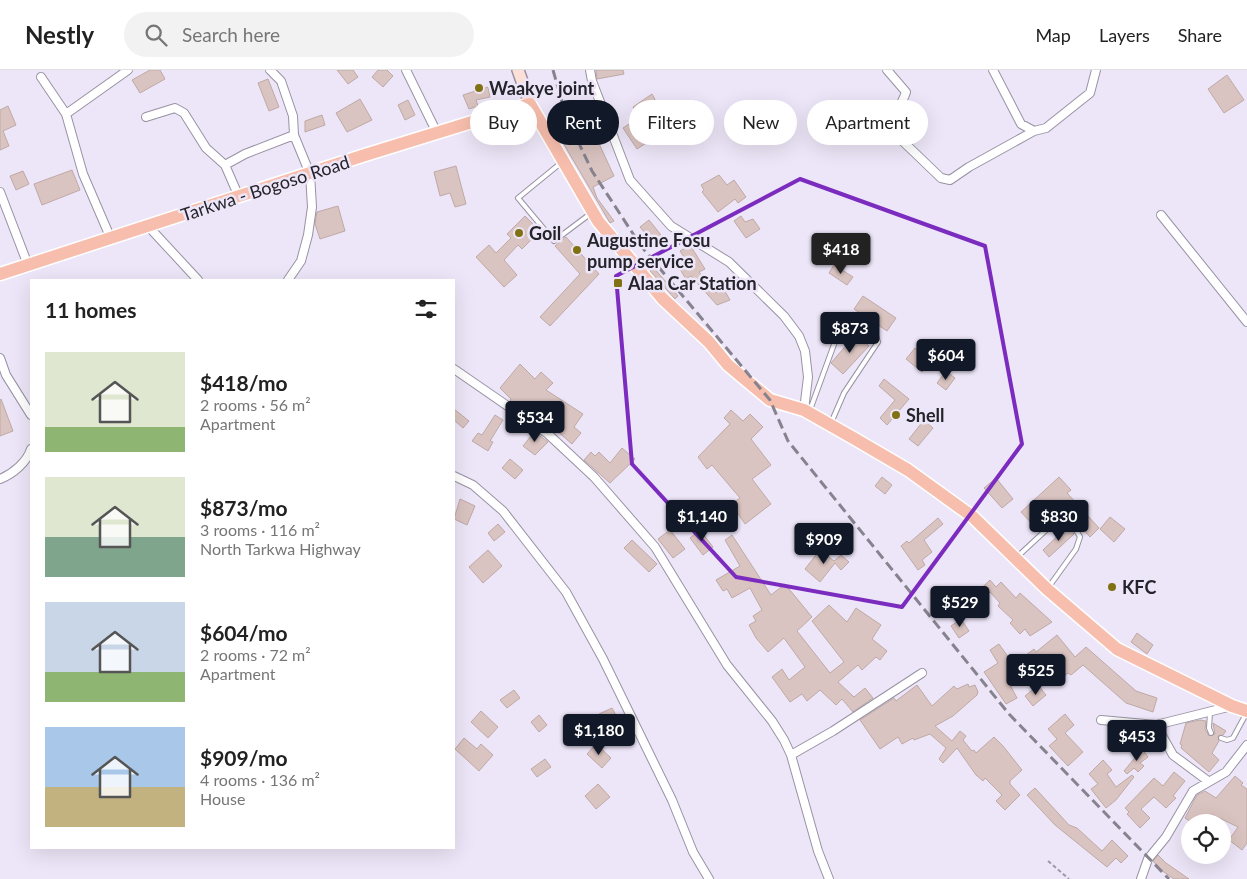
<!DOCTYPE html>
<meta charset="utf-8">
<style>
body{margin:0;font-family:Lato,sans-serif;background:#f2f2f2;color:#222;height:100vh;display:flex;flex-direction:column;font-size:19px;white-space:nowrap}
*{box-sizing:border-box;margin:0}
p{font-size:16px;color:#767676}
.icon{flex:none;width:28px;height:28px;fill:none;stroke:currentColor;stroke-width:2;stroke-linecap:round;stroke-linejoin:round}
.map{position:relative;flex:1;overflow:hidden}
.panel{position:absolute;left:30px;top:209px;width:425px;height:570px;display:flex;flex-direction:column;background:#fff;border-radius:0px;box-shadow:0 5px 20px #0002}
.panel>*{flex:none}
.guide{position:absolute;left:470px;top:30px;width:475px;height:45px;display:flex;gap:10px}
.controls{position:absolute;left:1181px;top:744px;display:grid;gap:10px}
.controls a{display:grid;place-items:center;width:50px;height:50px;border-radius:50%;background:#fff;box-shadow:0 5px 20px #0002;font-size:25px}
.price{position:absolute;translate:-50% -42px;padding:0 11px;border-radius:5px;background:#111827;color:#fff;font-size:16px;line-height:32px;filter:drop-shadow(0 1px 2px #0008)}
.price::after{content:'';position:absolute;left:50%;top:30px;width:15px;height:11px;margin-left:-8px;background:inherit;clip-path:polygon(0 0,100% 0,50% 100%)}
.price.on{background:#222;color:#fff}
ul{padding:0;list-style:none}
li{display:flex;align-items:center;gap:15px;height:125px;padding:0 15px}
li span{display:grid;place-items:center;flex:none;width:140px;height:100px;border-radius:0px;color:#555}
li>.icon{margin-inline-start:auto}
span .icon{width:60px;height:60px;fill:#fffc;stroke-width:1}
li b{font-size:21px}
h2{display:flex;justify-content:space-between;align-items:center;height:60px;padding:0 15px;font-size:21px}
.pill{padding:0 18px;border-radius:22px;background:#fff;box-shadow:0 5px 20px #0002;font-size:18px;line-height:45px}
.pill.on{background:#111827;color:#fff}
header{display:flex;align-items:center;gap:30px;box-sizing:border-box;height:70px;padding:0 25px;background:#fff;border-bottom:1px solid #e0e0e0}
header strong{font-size:24px}
nav{display:flex;gap:28px;margin-inline-start:auto;font-size:18px}
.search{width:350px;height:45px;background:#f2f2f2;display:flex;align-items:center;gap:12px;box-sizing:border-box;padding:0 18px;border-radius:28px;color:#767676;font-size:19px}
.map>svg:first-child{display:block}
</style>
<header>
<strong>Nestly</strong>
<div class="search"><svg class="icon" aria-label="search" viewBox="0 0 24 24"><circle cx="10" cy="10" r="6"/><path d="M15 15l6 6"/></svg>Search here</div>
<nav><a>Map</a><a>Layers</a><a>Share</a></nav>
</header>
<div class="map">
<svg width="1247" height="809" viewBox="0 0 1247 809">
<rect width="100%" height="100%" fill="#ede6f8"/>
<path fill="#dac4c1" stroke="#bfa9a6" d="M150,0H160L165,9L140,23L132,10Z
M337,0H353L358,7L348,14Z
M378,0H387L393,6L383,17L372,7Z
M596,0H623L624,4L597,9Z
M1227,5L1244,30L1224,43L1208,19Z
M268,9L279,37L269,41L258,13Z
M488,17L490,27L476,30L478,36L469,39L463,25Z
M652,24L658,35L654,38L668,59L637,79L623,58L640,47L633,37Z
M360,29L372,50L347,62L336,43Z
M408,30L415,45L405,50L398,35Z
M8,36L16,55L3,61L9,76L0,80V40Z
M582,37L614,106L593,117L597,128L614,151L610,153L552,54L575,46L573,41Z
M322,45L325,55L305,62V51Z
M456,96L466,134L455,137L450,123L440,126L434,102Z
M72,100L80,120L42,135L34,114Z
M23,101L29,114L16,120L10,106Z
M719,105L727,115L734,110L746,127L738,133L735,129L718,142L702,122L704,120L701,115Z
M338,136L345,161L320,169L315,154L317,142Z
M525,146L540,161L522,179L518,175L504,190L517,205L504,217L476,187L489,175L496,183L511,168L507,164Z
M741,146L745,152L753,149L760,159L746,168L734,151Z
M649,150L657,160L671,178L664,182L658,171L654,174L640,157Z
M566,167L599,204L550,256L540,247L580,204L555,176Z
M690,175L705,199L699,202L716,223L723,218L730,230L717,235L691,206L686,209L678,196L687,192L680,181Z
M834,195L853,207L847,215L829,203Z
M654,198L678,226L675,229L650,201Z
M863,226L896,248L887,261L854,239Z
M856,264L869,276L843,304L831,293Z
M915,278L931,291L922,302L906,289Z
M520,294L535,309L541,302L553,313L546,320L583,344L574,357L581,363L572,374L556,360L554,362L510,331L511,329L500,318Z
M946,301L955,308L946,320L937,313Z
M884,309L909,329L887,355L880,348L895,330L879,316Z
M1,329L13,361L0,366V330Z
M454,339L469,351L463,358L454,350Z
M731,340L743,351L750,344L763,357L751,369L771,395L752,409L771,434L745,454L737,442L734,444L728,436L740,428L712,395L707,399L698,387L730,354L724,348Z
M495,345L503,350L490,371L493,372L488,381L472,371L478,363L482,365Z
M924,350L933,358L918,376L909,369Z
M532,360L548,372L535,385L523,376L531,366L529,364Z
M622,378L635,389L610,413L584,390L591,382L595,386L599,382L610,393Z
M510,389L523,400L515,409L502,398Z
M882,407L892,415L885,424L875,416Z
M1059,407L1071,420L1067,423L1099,458L1090,467L1082,458L1080,459L1061,435L1036,458L1021,442Z
M996,408L1013,429L1002,438L984,418Z
M460,429L475,436L467,455L454,449Z
M1110,447L1125,459L1114,472L1100,459Z
M938,448L943,454L924,470L932,482L922,490L925,495L918,500L901,476L907,471L909,473Z
M498,454L505,462L494,471L488,463Z
M1068,456L1074,464L1049,487L1043,480Z
M670,460L685,479L673,488L658,469Z
M700,460L713,477L703,485L690,468Z
M732,465L771,525L785,514L812,547L797,561L830,603L844,592L812,551L829,535L847,552L856,538L881,555L872,569L887,581L880,590L876,587L862,600L858,595L838,612L854,627L865,618L873,628L853,642L842,629L836,635L820,620L807,631L802,624L790,632L772,607L782,599L789,610L805,597L784,568L768,582L756,568L749,555L756,551L753,546L762,540L750,518L732,528L727,519L723,521L716,510L740,496L725,470Z
M632,470L657,494L649,502L624,478Z
M488,480L502,496L483,513L469,497Z
M820,480L834,491L841,485L849,492L841,500L835,493L820,512L805,499Z
M990,510L996,517L1001,512L1016,528L1020,523L1052,552L1030,566L1025,559L1020,564L1010,553L1013,550L998,536L1000,533L990,522L973,537L969,530Z
M961,549L969,561L959,568L951,556Z
M1137,563L1153,575L1147,584L1131,572Z
M1057,565L1075,587L1086,577L1136,621L1157,628L1153,642L1126,633L1083,595L1071,605L1068,603L1061,609L1045,595L1039,600L1026,585L1034,579L1036,582Z
M999,574L1021,605L1009,613L1017,628L1006,634L984,602L998,593L990,580Z
M968,614L969,617L975,615L978,622L977,625L953,646L935,656L952,671L960,661L966,666L963,670L972,681L974,680L976,683L994,667L1003,676L1022,700L1010,711V714L1020,725L1005,740L996,731L1002,725L985,708L983,711L976,705L957,678L943,693L939,689L946,678L930,664L914,670L913,668L902,674L898,667L880,679L860,650L894,628L896,631L917,615L932,636L954,616L957,619Z
M1038,615L1046,625L1033,636L1025,626Z
M514,620L520,628L507,638L500,630Z
M612,638L623,658L610,665L599,644Z
M481,641L498,657L488,668L471,652Z
M1065,644L1074,655L1065,663L1083,682L1068,696L1049,676L1057,669L1048,659Z
M539,645L547,655L539,662L531,652Z
M1200,650L1206,651L1205,659L1209,666L1215,664L1213,653L1226,661L1223,665L1218,666L1219,671L1212,683L1219,690L1209,702L1181,678L1182,675L1180,674L1186,653Z
M464,668L477,679L481,674L493,685L479,701L455,679Z
M596,674L611,688L602,698L587,684Z
M1142,679L1148,687L1140,693L1144,696L1138,702L1134,698L1127,704L1124,701Z
M545,689L551,697L537,707L531,699Z
M1103,690L1112,700L1107,704L1116,717L1132,705L1134,707L1116,730L1106,738L1091,719L1098,714L1089,704Z
M1174,702L1185,711L1173,726L1176,728L1166,738L1154,727L1141,739L1150,748L1140,758L1127,744L1129,742L1125,738L1154,708L1163,716Z
M1235,706L1243,713L1241,715L1247,719V773L1242,780L1229,770L1238,757L1211,744L1207,752H1191L1185,748L1197,725L1205,721L1216,728Z
M598,714L610,727L596,739L585,726Z
M1035,718L1069,755L1077,758L1102,781L1112,770L1128,786L1121,793L1116,788L1107,797L1055,755L1027,725Z
M1158,785L1166,793L1189,809H1174L1161,800L1153,791Z"/>
<g fill="none" stroke-linecap="round" stroke-linejoin="round">
<defs>
<path id="service" d="M562,92L518,128L554,171L590,144
M810,340L836,269L840,262L853,253C866,254 875,260 878,272L844,323L831,353
M1017,487L1058,449L1072,453L1080,467L1076,479L1048,518
M1210,643L1209,658L1211,663
M1221,668L1227,670L1233,668L1246,644"/>
<path id="minor" d="M270,0L281,11L293,46L294,65L310,104L312,137L308,165L301,191L288,210
M406,0L437,63
M590,0L592,11L630,110L671,156L729,192L784,246L799,266L805,281L808,307L804,340
M887,0L906,22C902,35 893,45 889,58L941,108L950,110L969,97L1034,61
M993,0L1021,54L1034,61L1046,58L1090,23L1096,0
M41,7L66,44L83,104L111,169
M66,44L128,0
M146,47L175,38L184,43L206,78L225,95L239,127
M225,95L245,84L294,65
M0,122L28,195
M1161,145L1247,252
M148,156L198,210
M0,288L6,305L31,345
M454,299L548,364L594,407L655,477L727,595L772,651L784,670L791,685L818,781L829,809
M454,406L473,415L503,441L566,522L603,589L672,730L693,782L709,809
M0,409C13,404 27,392 31,379
M1101,650L1156,655L1173,685L1208,711
M1156,655L1232,636
M791,685L833,661L922,603
M1141,809L1148,789L1166,767L1193,721L1226,702L1247,675"/>
<path id="secondary" d="M518,0L530,34"/>
<path id="primary" d="M0,204L365,85L530,34L598,151L662,228L709,272L728,295L770,330L804,340L855,369L908,400L973,447L1047,519L1117,579L1232,636L1247,641"/>
</defs>
<use href="#service" stroke="#9892a3" stroke-width="6"/>
<use href="#minor" stroke="#9892a3" stroke-width="10"/>
<use href="#secondary" stroke="#9892a3" stroke-width="14"/>
<use href="#primary" stroke="#fff" stroke-width="15"/>
<path stroke="#9d98a5" stroke-width="2" stroke-dasharray="4 2.5" stroke-linecap="butt" d="M1048,791L1069,809"/>
<use href="#service" stroke="#fff" stroke-width="4"/>
<use href="#minor" stroke="#fff" stroke-width="8"/>
<use href="#secondary" stroke="#fcdfd6" stroke-width="11"/>
<use href="#primary" stroke="#f8bead" stroke-width="12"/>
<path stroke="#86828e" stroke-width="3" stroke-dasharray="10 5" stroke-linecap="butt" d="M553,0L566,46L592,101L641,176L770,330L788,371L1009,644L1169,809"/>
</g>
<path fill="none" stroke="#7b2cbf" stroke-width="4" stroke-linejoin="round" d="M800,109L985,176L1022,374L902,537L736,507L632,394L616,206Z"/>
<g fill="#807112" stroke="#ede6f8" stroke-width="2">
<circle cx="479" cy="18" r="5"/>
<circle cx="519" cy="163" r="5"/>
<circle cx="577" cy="180" r="5"/>
<rect x="613" y="208" width="10" height="10" rx="2.5"/>
<circle cx="896" cy="345" r="5"/>
<circle cx="1112" cy="517" r="5"/>
</g>
<g text-anchor="middle" dominant-baseline="central" stroke-width="5" stroke-linejoin="round" paint-order="stroke">
<g font-size="18" font-weight="bold" fill="#26242b" stroke="#ede6f8" text-anchor="start">
<text x="489" y="18">Waakye joint</text>
<text x="529" y="163">Goil</text>
<text x="587" y="170">Augustine Fosu<tspan x="587" dy="21">pump service</tspan></text>
<text x="628" y="213">Alaa Car Station</text>
<text x="906" y="345">Shell</text>
<text x="1122" y="517">KFC</text>
</g>
<g font-size="18" fill="#26242b" stroke="#ede6f8">
<text transform="translate(265 118) rotate(-18)">Tarkwa - Bogoso Road</text>
</g>
</g>
</svg>
<div class="controls">
<a><svg class="icon" aria-label="locate" viewBox="0 0 24 24"><circle cx="12" cy="12" r="6"/><path d="M12 2v4M12 18v4M2 12h4M18 12h4"/></svg></a>
</div>
<b class="price on" style="left:841px;top:205px">$418</b>
<b class="price" style="left:850px;top:284px">$873</b>
<b class="price" style="left:946px;top:311px">$604</b>
<b class="price" style="left:535px;top:373px">$534</b>
<b class="price" style="left:702px;top:472px">$1,140</b>
<b class="price" style="left:1059px;top:472px">$830</b>
<b class="price" style="left:824px;top:495px">$909</b>
<b class="price" style="left:960px;top:558px">$529</b>
<b class="price" style="left:1036px;top:626px">$525</b>
<b class="price" style="left:599px;top:686px">$1,180</b>
<b class="price" style="left:1137px;top:692px">$453</b>
<div class="guide">
<a class="pill">Buy</a>
<a class="pill on">Rent</a>
<a class="pill">Filters</a>
<a class="pill">New</a>
<a class="pill">Apartment</a>
</div>
<section class="panel">
<h2>11 homes<svg class="icon" aria-label="filters" viewBox="0 0 24 24"><path d="M4 7h16M4 17h16"/><circle cx="9" cy="7" r="2"/><circle cx="15" cy="17" r="2"/></svg></h2>
<ul>
<li><span style="background:linear-gradient(#dfe7d0 75%,#8fb573 0)"><svg class="icon" aria-label="home" viewBox="0 0 24 24"><path d="M3 11l9-7 9 7M6 9v11h12V9"/></svg></span><div><b>$418/mo</b><p>2 rooms · 56 m²</p><p>Apartment</p></div></li>
<li><span style="background:linear-gradient(#dfe7d0 60%,#7fa58c 0)"><svg class="icon" aria-label="home" viewBox="0 0 24 24"><path d="M3 11l9-7 9 7M6 9v11h12V9"/></svg></span><div><b>$873/mo</b><p>3 rooms · 116 m²</p><p>North Tarkwa Highway</p></div></li>
<li><span style="background:linear-gradient(#c9d6e8 70%,#8fb573 0)"><svg class="icon" aria-label="home" viewBox="0 0 24 24"><path d="M3 11l9-7 9 7M6 9v11h12V9"/></svg></span><div><b>$604/mo</b><p>2 rooms · 72 m²</p><p>Apartment</p></div></li>
<li><span style="background:linear-gradient(#a9c7e8 60%,#c2b280 0)"><svg class="icon" aria-label="home" viewBox="0 0 24 24"><path d="M3 11l9-7 9 7M6 9v11h12V9"/></svg></span><div><b>$909/mo</b><p>4 rooms · 136 m²</p><p>House</p></div></li>
</ul>
</section>
</div>
